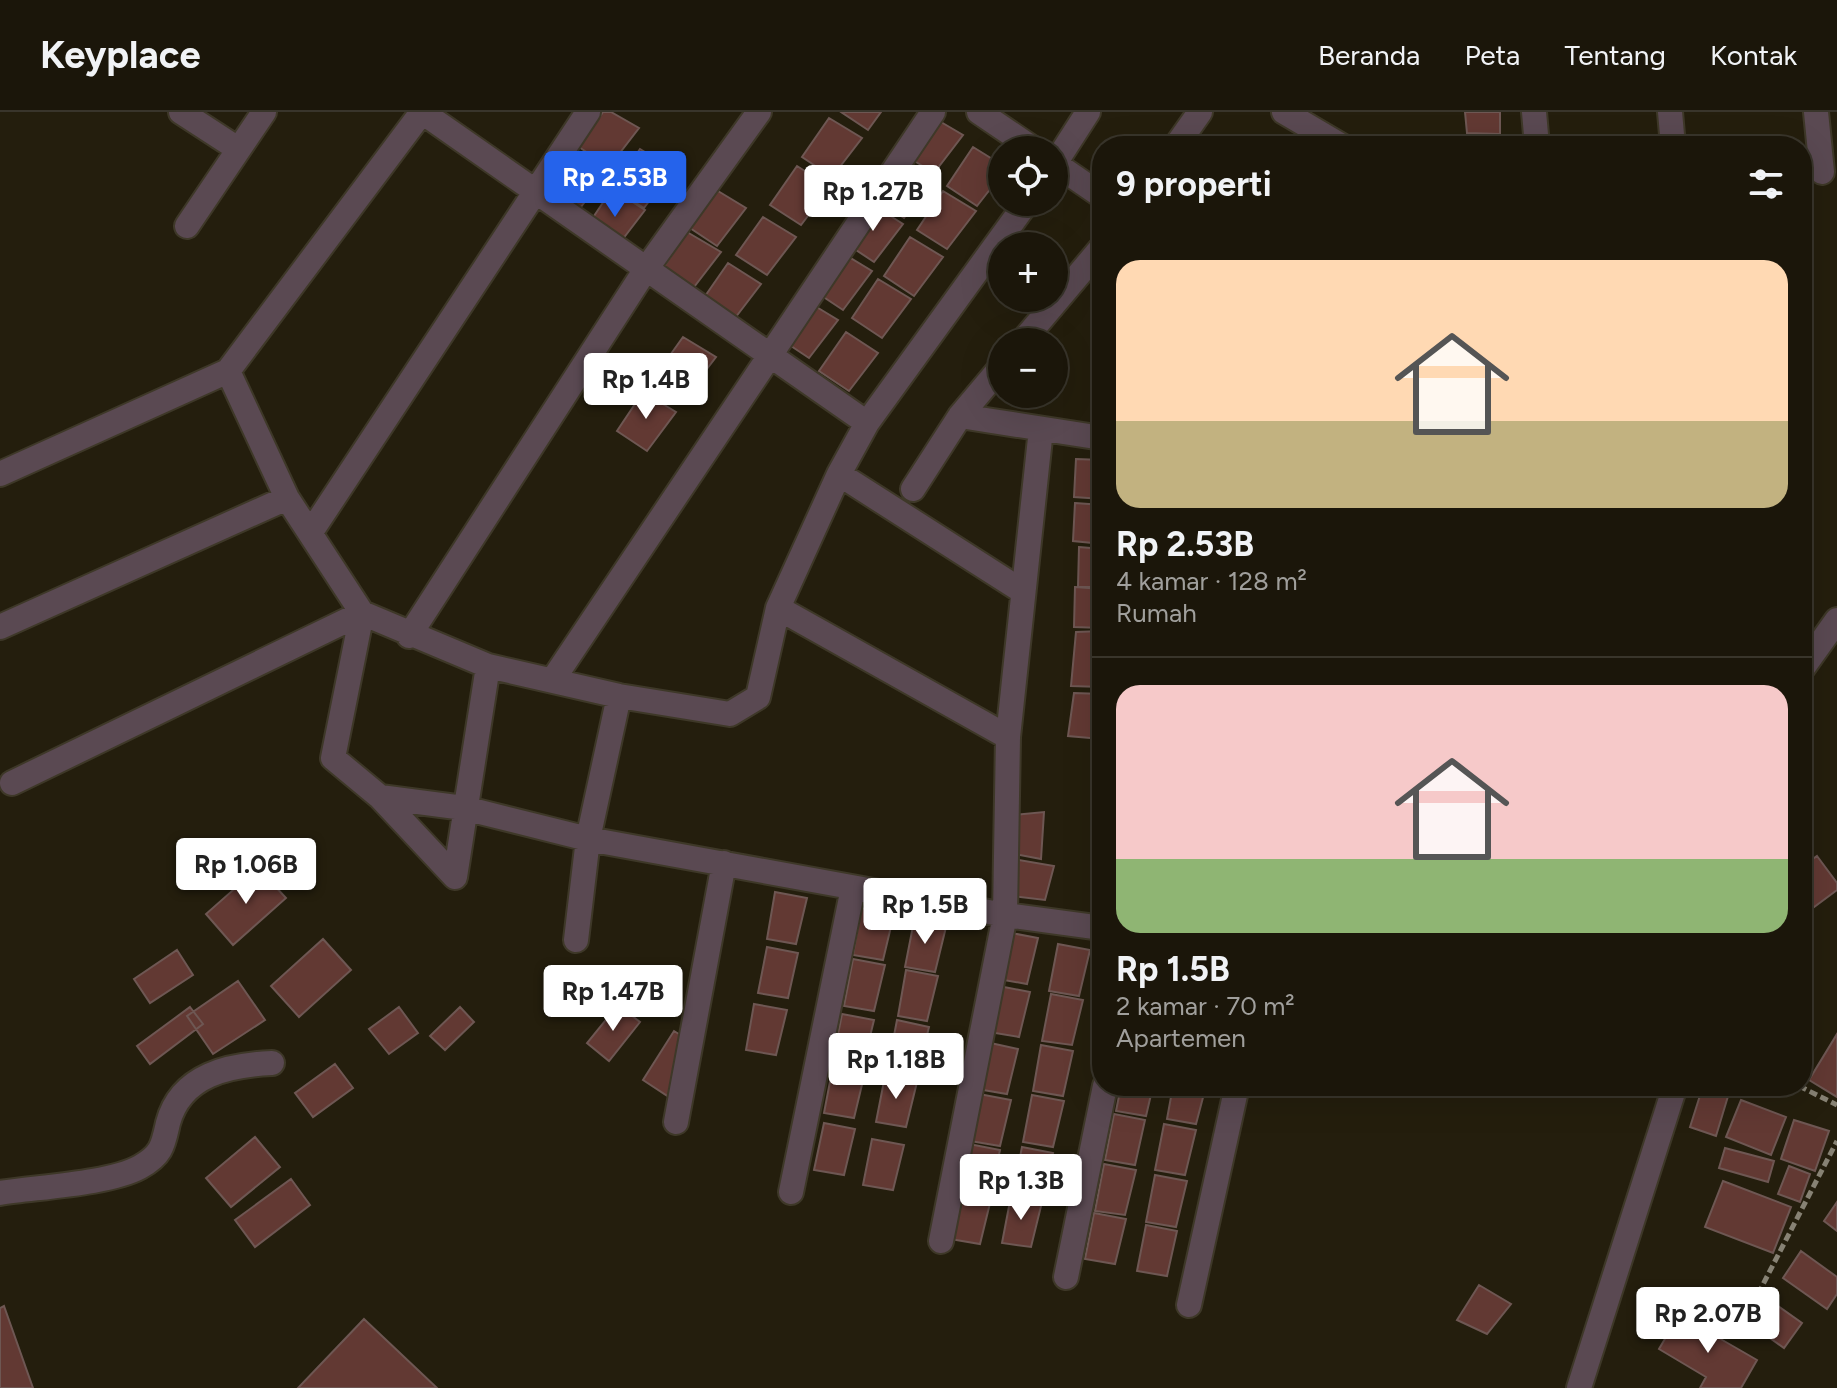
<!DOCTYPE html>
<html lang="id">
<meta charset="utf-8">
<style>
body{margin:0;font-family:Figtree,sans-serif;background:#282318;color:#f1f3f6;height:100vh;display:flex;flex-direction:column;font-size:30px;white-space:nowrap}
*{box-sizing:border-box;margin:0}
p{font-size:26px;color:#a09f9c}
.icon{flex:none;width:44px;height:44px;fill:none;stroke:currentColor;stroke-width:2;stroke-linecap:round;stroke-linejoin:round}
.map{position:relative;flex:1;overflow:hidden}
.panel{position:absolute;left:1092px;top:24px;width:720px;height:960px;display:flex;flex-direction:column;background:#1b160a;border-radius:32px;box-shadow:0 8px 32px #0002,0 0 0 2px #39352b}
.panel>*{flex:none}
.controls{position:absolute;left:988px;top:24px;display:grid;gap:16px}
.controls a{display:grid;place-items:center;width:80px;height:80px;border-radius:50%;background:#1b160a;box-shadow:0 8px 32px #0002,0 0 0 2px #39352b;font-size:40px}
.price{position:absolute;translate:-50% -68px;padding:0 18px;border-radius:8px;background:#fff;color:#222;font-size:26px;line-height:52px;filter:drop-shadow(0 2px 4px #0008)}
.price::after{content:'';position:absolute;left:50%;top:48px;width:24px;height:18px;margin-left:-12px;background:inherit;clip-path:polygon(0 0,100% 0,50% 100%)}
.price.on{background:#2563eb;color:#fff}
ul{padding:0;list-style:none}
li{display:grid;align-content:center;gap:16px;height:424px;padding:0 24px}
li+li{border-top:2px solid #39352b}
li span{display:grid;place-items:center;height:248px;border-radius:24px;color:#555}
li>.icon{margin-inline-start:auto}
span .icon{width:144px;height:144px;fill:#fffc;stroke-width:1}
li b{font-size:34px}
h2{display:flex;justify-content:space-between;align-items:center;height:96px;padding:0 24px;font-size:34px}
header{display:flex;align-items:center;gap:48px;box-sizing:border-box;height:112px;padding:0 40px;background:#1b160a;border-bottom:2px solid #39352b}
header strong{font-size:38px}
nav{display:flex;gap:44px;margin-inline-start:auto;font-size:28px}
.map>svg:first-child{display:block}
</style>
<header>
<strong>Keyplace</strong>
<nav><a>Beranda</a><a>Peta</a><a>Tentang</a><a>Kontak</a></nav>
</header>
<div class="map">
<svg width="1837" height="1276" viewBox="0 0 1837 1276">
<rect width="100%" height="100%" fill="#241e0d"/>
<path fill="#623933" stroke="#6e5753" stroke-width="2" d="M603,0H611L639,16L609,55L579,35Z
M841,0H881L868,18Z
M1465,0H1500V22L1467,21Z
M929,3L963,23L934,61L903,42Z
M829,6L862,26L832,65L802,45Z
M1468,26H1505V34H1469Z
M973,35L1002,53V62L977,94L947,74Z
M640,37L673,57L644,96L613,76Z
M574,40L607,60L578,99L548,79Z
M900,47L933,67L904,106L873,86Z
M797,54L830,75L801,113L770,93Z
M713,76L746,96L717,134L687,114Z
M612,77L645,98L616,136L586,116Z
M943,79L976,99L947,137L917,118Z
M870,91L903,112L874,150L844,130Z
M763,105L796,125L767,163L736,143Z
M687,120L721,140L691,179L661,159Z
M910,125L943,145L914,184L884,164Z
M839,139L872,159L843,198L813,178Z
M728,151L761,172L732,210L701,190Z
M878,167L911,187L882,226L852,206Z
M805,188L838,208L809,246L779,226Z
M846,220L878,241L849,279L819,259Z
M683,225L716,245L687,283L656,263Z
M643,280L676,300L647,339L617,319Z
M1076,347L1102,348V387L1074,385Z
M1075,391L1102,393V432L1073,429Z
M1079,435L1102,437V475H1078Z
M1075,475L1102,477V516L1074,515Z
M1102,519V575L1071,574L1076,520Z
M1074,581L1102,582L1101,627L1068,624Z
M1044,700L1041,747L1010,741L1013,703Z
M1817,744L1837,771V778L1802,804V755Z
M1007,746L1054,754L1045,788L1004,783Z
M258,756L286,786L233,833L206,802Z
M775,780L807,786L796,832L767,827Z
M861,796L894,802L883,848L853,843Z
M914,809L946,815L935,860L905,855Z
M1006,820L1038,826L1027,872L998,867Z
M323,827L351,858L299,905L271,874Z
M1058,832L1090,838L1079,884L1049,879Z
M767,835L798,841L788,886L758,881Z
M177,838L193,863L150,891L134,867Z
M853,847L885,853L874,899L844,894Z
M906,858L938,864L927,909L898,904Z
M238,869L265,908L213,942L187,904Z
M999,874L1030,880L1019,925L989,920Z
M1051,882L1083,888L1072,933L1042,929Z
M754,892L787,898L776,943L746,938Z
M618,893L640,910L609,949L587,931Z
M190,895L203,912L150,952L137,934Z
M399,895L418,921L389,942L369,917Z
M460,895L474,910L445,938L430,924Z
M842,902L874,908L863,953L833,948Z
M897,908L929,915L918,960L888,955Z
M674,919L700,935L669,985L643,968Z
M1837,922V985L1809,968Z
M986,930L1018,937L1007,982L977,977Z
M1041,933L1073,939L1063,984L1033,979Z
M335,952L353,976L313,1005L295,981Z
M833,954L865,960L854,1006L824,1001Z
M885,964L917,970L906,1015L876,1010Z
M1121,974H1153L1146,1004L1116,999Z
M1173,974H1206L1196,1012L1167,1007Z
M1703,974L1729,981L1716,1024L1690,1015Z
M979,982L1011,988L1000,1034L970,1029Z
M1032,983L1064,989L1053,1035L1023,1030Z
M1741,988L1786,1005L1771,1043L1726,1025Z
M1114,1002L1145,1008L1135,1053L1105,1048Z
M1794,1008L1829,1019L1815,1059L1781,1047Z
M824,1011L855,1017L844,1063L814,1058Z
M1164,1012L1196,1018L1185,1063L1155,1058Z
M255,1025L280,1055L231,1095L206,1066Z
M872,1027L904,1033L893,1078L863,1073Z
M969,1032L1000,1038L990,1084L960,1079Z
M1022,1035L1053,1041L1043,1086L1013,1081Z
M1725,1036L1774,1049L1768,1070L1719,1056Z
M1104,1052L1136,1058L1125,1103L1095,1099Z
M1789,1054L1810,1062L1800,1090L1778,1082Z
M1155,1063L1187,1069L1176,1115L1146,1110Z
M291,1067L310,1093L255,1135L235,1108Z
M1723,1069L1791,1095L1773,1141L1705,1115Z
M959,1081L991,1087L980,1132L950,1127Z
M1011,1084L1042,1090L1031,1135L1002,1131Z
M1837,1090V1119L1824,1109Z
M1094,1101L1126,1107L1115,1152L1085,1147Z
M1146,1113L1177,1119L1167,1164L1137,1159Z
M1801,1139L1837,1165V1182L1827,1197L1783,1166Z
M1479,1173L1511,1192L1487,1222L1457,1208Z
M1771,1189L1802,1211L1784,1236L1753,1214Z
M4,1194L33,1276H0V1196Z
M1679,1203L1757,1248L1741,1276H1700L1706,1265L1659,1237Z
M364,1207L437,1276H298Z"/>
<g fill="none" stroke-linecap="round" stroke-linejoin="round">
<defs>
<path id="minor" d="M181,0L238,37
M422,0L867,311
M979,0L1035,38
M1284,0L1342,34
M1534,0L1537,34
M1670,0L1673,34
M1816,0L1822,60
M1176,34L1200,0
M1054,51L1102,84
M1054,53L1088,0
M187,114L264,0
M1022,230L1102,135
M228,259L287,386L362,501L488,554L619,584L730,602L758,585L778,496L839,362L867,311L1027,90
M960,304L1102,326
M1041,317L1008,625L1005,803L1102,816
M0,362L228,259L422,0
M839,362L1022,479
M913,377L960,304L1002,254
M311,420L588,0
M778,496L1008,625
M362,501L333,646L380,685L464,696L588,727L1005,803L941,1129
M0,515L287,386
M409,524L646,157L759,0
M1802,557L1837,508
M554,566L933,0
M12,671L362,501
M380,685L455,765L488,554
M576,828L588,727L619,584
M676,1010L724,751
M791,1080L853,776
M0,1081C37,1075 109,1072 140,1055C162,1043 163,1033 168,1011C181,962 230,953 272,951
M1066,1165L1105,974
M1189,1193L1237,974
M1579,1276L1675,974"/>
</defs>
<use href="#minor" stroke="#3e3828" stroke-width="28"/>
<path stroke="#878274" stroke-width="5" stroke-dasharray="8 4" stroke-linecap="butt" d="M1799,974L1837,993
M1758,1182L1837,1029"/>
<use href="#minor" stroke="#5a4952" stroke-width="24"/>
</g>
</svg>
<div class="controls">
<a><svg class="icon" aria-label="locate" viewBox="0 0 24 24"><circle cx="12" cy="12" r="6"/><path d="M12 2v4M12 18v4M2 12h4M18 12h4"/></svg></a>
<a>+</a>
<a>−</a>
</div>
<b class="price on" style="left:615px;top:107px">Rp 2.53B</b>
<b class="price" style="left:873px;top:121px">Rp 1.27B</b>
<b class="price" style="left:646px;top:309px">Rp 1.4B</b>
<b class="price" style="left:246px;top:794px">Rp 1.06B</b>
<b class="price" style="left:925px;top:834px">Rp 1.5B</b>
<b class="price" style="left:613px;top:921px">Rp 1.47B</b>
<b class="price" style="left:896px;top:989px">Rp 1.18B</b>
<b class="price" style="left:1021px;top:1110px">Rp 1.3B</b>
<b class="price" style="left:1708px;top:1243px">Rp 2.07B</b>
<section class="panel">
<h2>9 properti<svg class="icon" aria-label="filters" viewBox="0 0 24 24"><path d="M4 7h16M4 17h16"/><circle cx="9" cy="7" r="2"/><circle cx="15" cy="17" r="2"/></svg></h2>
<ul>
<li><span style="background:linear-gradient(#ffd9b3 65%,#c2b280 0)"><svg class="icon" aria-label="home" viewBox="0 0 24 24"><path d="M3 11l9-7 9 7M6 9v11h12V9"/></svg></span><div><b>Rp 2.53B</b><p>4 kamar · 128 m²</p><p>Rumah</p></div></li>
<li><span style="background:linear-gradient(#f6c9c9 70%,#8fb573 0)"><svg class="icon" aria-label="home" viewBox="0 0 24 24"><path d="M3 11l9-7 9 7M6 9v11h12V9"/></svg></span><div><b>Rp 1.5B</b><p>2 kamar · 70 m²</p><p>Apartemen</p></div></li>
</ul>
</section>
</div>
